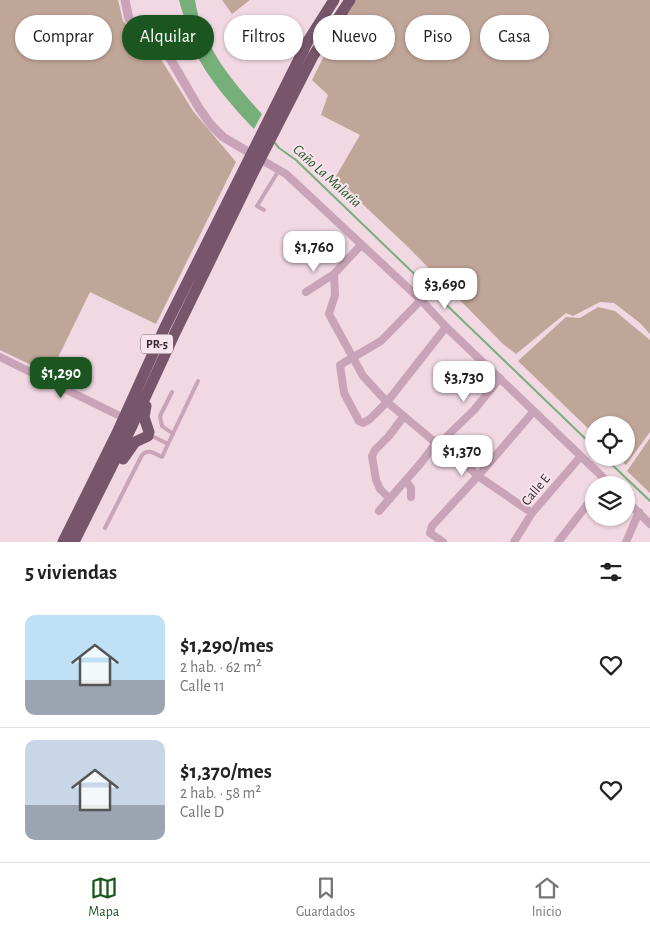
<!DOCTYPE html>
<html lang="es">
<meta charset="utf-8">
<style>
body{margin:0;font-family:"Alegreya Sans",sans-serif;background:#f2f2f2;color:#222;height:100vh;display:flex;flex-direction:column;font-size:19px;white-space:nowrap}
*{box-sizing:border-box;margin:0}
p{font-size:16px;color:#767676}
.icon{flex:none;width:28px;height:28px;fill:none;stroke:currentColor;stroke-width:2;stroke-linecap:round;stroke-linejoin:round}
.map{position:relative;height:542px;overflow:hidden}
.details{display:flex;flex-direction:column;background:#fff;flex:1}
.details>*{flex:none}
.guide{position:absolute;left:15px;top:15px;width:620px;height:45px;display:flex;gap:10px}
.buttons{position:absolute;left:585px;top:416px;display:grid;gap:10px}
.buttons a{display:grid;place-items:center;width:50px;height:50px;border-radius:50%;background:#fff;box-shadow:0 1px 4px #0004;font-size:25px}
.price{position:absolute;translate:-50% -42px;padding:0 11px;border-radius:10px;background:#fff;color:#222;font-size:16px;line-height:32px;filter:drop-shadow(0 1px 2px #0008)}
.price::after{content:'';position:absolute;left:50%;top:30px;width:15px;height:11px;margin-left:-8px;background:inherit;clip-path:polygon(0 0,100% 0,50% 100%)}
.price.on{background:#1b5620;color:#fff}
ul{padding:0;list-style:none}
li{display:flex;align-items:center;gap:15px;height:125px;padding:0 25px}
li+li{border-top:1px solid #e0e0e0}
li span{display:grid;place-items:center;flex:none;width:140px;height:100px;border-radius:10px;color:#555}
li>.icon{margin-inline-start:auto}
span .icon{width:60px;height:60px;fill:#fffc;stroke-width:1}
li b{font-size:21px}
h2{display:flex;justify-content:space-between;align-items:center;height:60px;padding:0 25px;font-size:21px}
.tag{padding:0 18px;border-radius:22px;background:#fff;box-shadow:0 1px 4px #0004;font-size:18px;line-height:45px}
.tag.on{background:#1b5620;color:#fff}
.dock{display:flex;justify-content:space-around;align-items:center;height:70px;border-top:1px solid #e0e0e0;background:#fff;font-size:14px;color:#767676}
.dock a{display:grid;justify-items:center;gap:2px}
.dock .on{color:#1b5620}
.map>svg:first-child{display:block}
</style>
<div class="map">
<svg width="650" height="542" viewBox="0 0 650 542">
<rect width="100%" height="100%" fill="#f1d8e3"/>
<path fill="#c0a698" d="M0,0H118L123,21L159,56L193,111L236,162L156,324L90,292L50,374L0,350Z
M222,0H250L232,14Z
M355,0H650V334L640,323L614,303L600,302L573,316L566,313L516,354L503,344L408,247L335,178L360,135L321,115L328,95L312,80L345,14Z
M598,307L615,311L650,340V432L626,465L618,458H626V425H594V434L518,361L566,317L580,318Z
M650,438V493L627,471Z"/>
<path fill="#76af7a" d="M179,0H195C202,46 232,81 262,114L254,129C238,113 206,76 197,55C195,49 194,43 192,37C187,24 182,13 179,0Z"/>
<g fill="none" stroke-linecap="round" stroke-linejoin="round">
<path stroke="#76af7a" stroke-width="2" d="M274,142L279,148L296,160L594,447
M605,458L650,501"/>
<path stroke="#c9a4b8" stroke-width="4" d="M264,210L257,206L279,170
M172,392L160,416L162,426L173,434
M150,435L168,444L198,381
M105,528L142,455C148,448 155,454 162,457L168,444"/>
<path stroke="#c9a4b8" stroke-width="8" d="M260,159L286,174L421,300L446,327L611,485
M361,245L334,274L335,295L329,314L363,376L387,402L436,443L441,442L478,476L532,513
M306,292L334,274
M421,300L381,341L340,365L344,393L359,421L363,423L370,419L387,402L446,327
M0,357L126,419
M441,442L474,410L500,378
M406,481L411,488V497
M390,499L380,489L376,480L372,456L375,450L389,436L404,416
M626,500L650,524
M379,511L420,464L436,443
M443,542L430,533L432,526L478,476L534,411
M514,542L532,513L581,456
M558,542L594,496
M626,542L639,512"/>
<path stroke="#c9a4b8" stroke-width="9" d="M125,0L129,19L164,48L199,108L211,125L223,137L255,156"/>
<path stroke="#77566b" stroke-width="11" d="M146,406L144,417L149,432
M123,459L135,442L148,436
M63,542L117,433L165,327L308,41L334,0
M74,542L132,426L174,335L253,173L313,56L350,0"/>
</g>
<g text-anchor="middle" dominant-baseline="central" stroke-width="4" stroke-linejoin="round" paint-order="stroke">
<rect fill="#f9e4ed" stroke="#6f5f69" stroke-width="1" x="141" y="334.5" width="32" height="19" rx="4"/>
<g font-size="12" font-weight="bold" fill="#342630">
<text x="157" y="344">PR-5</text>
</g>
<g font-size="14" fill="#342630" stroke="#f9e4ed">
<text transform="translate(536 490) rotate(-50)">Calle E</text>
</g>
<g font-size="15" font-style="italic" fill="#1b5620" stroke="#f9e4ed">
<text transform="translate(327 176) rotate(42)">Caño La Malaria</text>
</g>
</g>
</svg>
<div class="buttons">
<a><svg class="icon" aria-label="locate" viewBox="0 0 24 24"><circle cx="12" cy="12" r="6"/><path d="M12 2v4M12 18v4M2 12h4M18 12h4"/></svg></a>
<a><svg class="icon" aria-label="layers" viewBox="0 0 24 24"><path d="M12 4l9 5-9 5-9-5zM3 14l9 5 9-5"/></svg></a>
</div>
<b class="price" style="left:314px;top:273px">$1,760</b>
<b class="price" style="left:445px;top:310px">$3,690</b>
<b class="price on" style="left:61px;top:399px">$1,290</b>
<b class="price" style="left:464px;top:403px">$3,730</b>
<b class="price" style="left:462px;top:477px">$1,370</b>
<div class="guide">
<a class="tag">Comprar</a>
<a class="tag on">Alquilar</a>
<a class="tag">Filtros</a>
<a class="tag">Nuevo</a>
<a class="tag">Piso</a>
<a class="tag">Casa</a>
</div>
</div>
<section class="details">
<h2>5 viviendas<svg class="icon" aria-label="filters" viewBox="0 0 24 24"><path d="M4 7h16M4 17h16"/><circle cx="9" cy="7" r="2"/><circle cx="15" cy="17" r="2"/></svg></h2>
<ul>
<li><span style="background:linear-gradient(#bfe0f5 65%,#9aa5b1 0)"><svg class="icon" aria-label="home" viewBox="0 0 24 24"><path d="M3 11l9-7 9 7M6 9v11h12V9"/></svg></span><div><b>$1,290/mes</b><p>2 hab. · 62 m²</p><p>Calle 11</p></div><svg class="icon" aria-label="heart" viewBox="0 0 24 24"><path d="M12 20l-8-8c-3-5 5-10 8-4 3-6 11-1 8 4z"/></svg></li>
<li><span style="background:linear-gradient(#c9d6e8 65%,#9aa5b1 0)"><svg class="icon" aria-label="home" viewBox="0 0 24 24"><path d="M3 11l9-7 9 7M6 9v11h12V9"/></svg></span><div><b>$1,370/mes</b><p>2 hab. · 58 m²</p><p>Calle D</p></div><svg class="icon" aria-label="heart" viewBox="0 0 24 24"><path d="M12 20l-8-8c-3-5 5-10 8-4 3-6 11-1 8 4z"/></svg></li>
</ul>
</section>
<nav class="dock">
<a class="on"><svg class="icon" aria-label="map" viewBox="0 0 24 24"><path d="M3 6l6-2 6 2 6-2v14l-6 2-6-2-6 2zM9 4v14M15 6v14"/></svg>Mapa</a>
<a><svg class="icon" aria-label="saved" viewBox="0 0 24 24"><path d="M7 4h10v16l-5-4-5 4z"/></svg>Guardados</a>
<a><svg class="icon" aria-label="home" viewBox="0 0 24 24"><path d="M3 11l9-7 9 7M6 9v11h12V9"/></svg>Inicio</a>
</nav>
